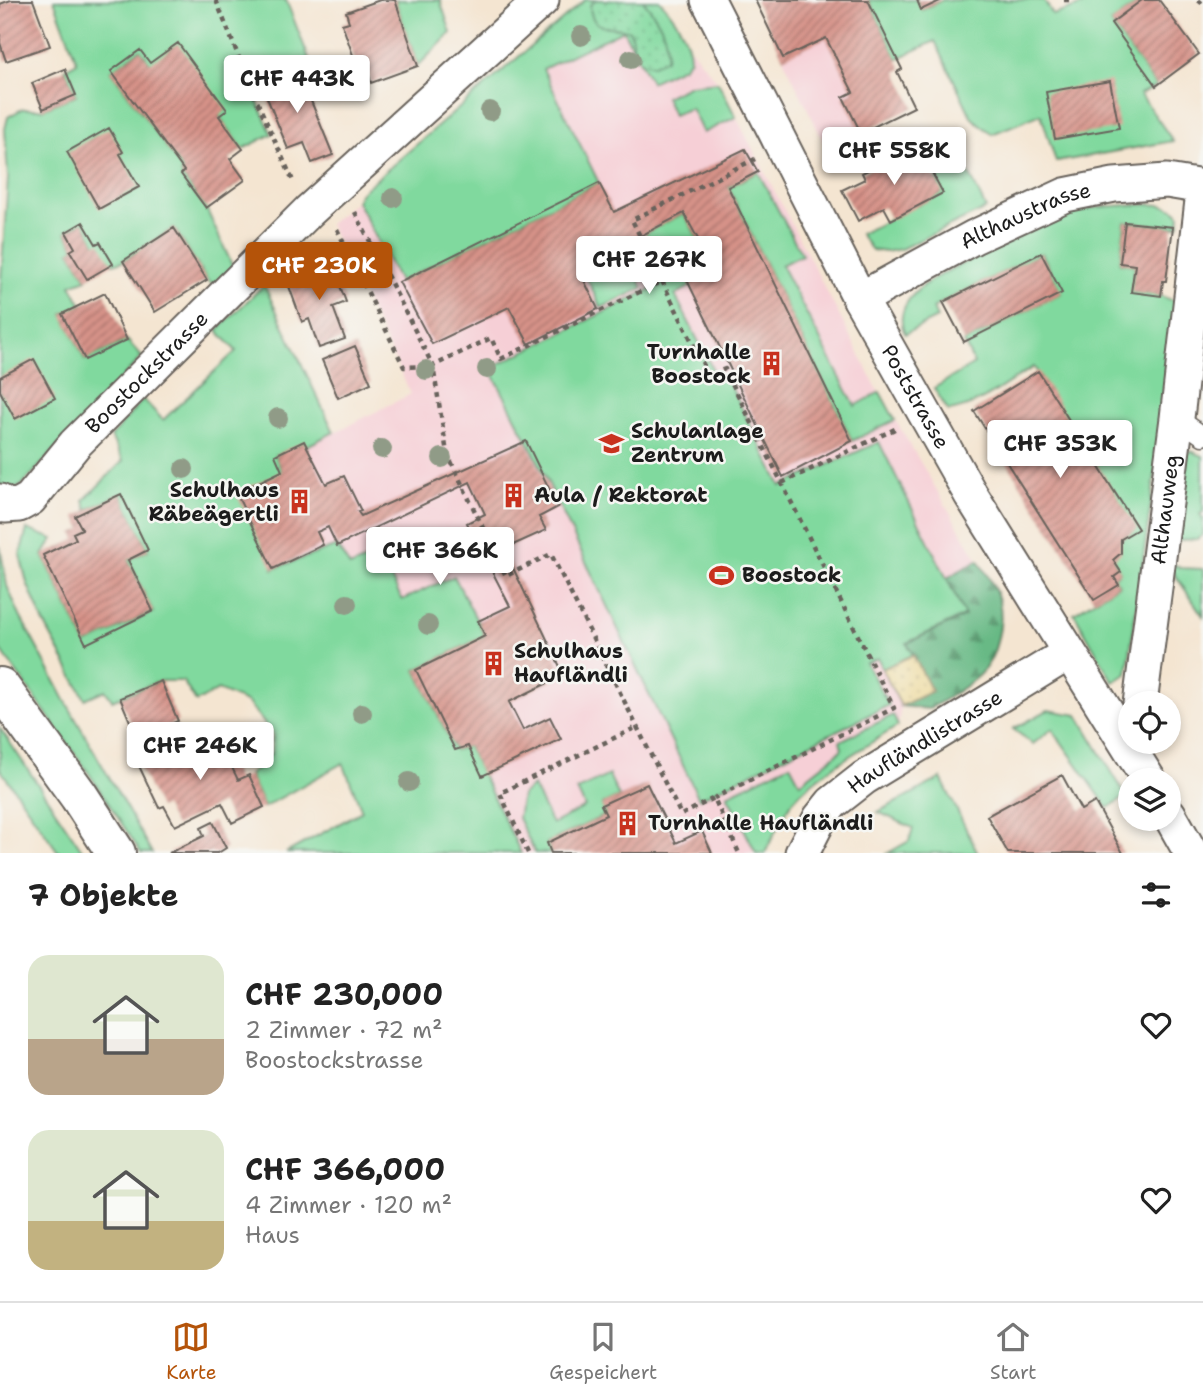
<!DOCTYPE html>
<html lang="de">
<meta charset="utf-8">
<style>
body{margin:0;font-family:"Shantell Sans",sans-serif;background:#f2f2f2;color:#222;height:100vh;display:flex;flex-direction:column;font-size:26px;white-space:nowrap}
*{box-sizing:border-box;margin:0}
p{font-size:23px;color:#767676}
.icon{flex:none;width:38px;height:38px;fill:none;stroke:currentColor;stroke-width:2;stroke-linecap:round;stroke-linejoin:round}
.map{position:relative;height:853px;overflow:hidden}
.panel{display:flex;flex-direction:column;background:#fff;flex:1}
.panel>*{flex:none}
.buttons{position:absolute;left:1118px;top:691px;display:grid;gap:14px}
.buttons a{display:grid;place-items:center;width:63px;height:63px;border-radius:50%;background:#fff;box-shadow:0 4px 10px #0003;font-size:35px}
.price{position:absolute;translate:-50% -60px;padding:0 16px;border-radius:7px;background:#fff;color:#222;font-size:23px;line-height:46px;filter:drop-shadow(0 2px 4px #0008)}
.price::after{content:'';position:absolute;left:50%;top:42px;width:21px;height:16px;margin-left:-10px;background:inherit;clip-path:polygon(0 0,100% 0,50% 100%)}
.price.active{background:#b45309;color:#fff}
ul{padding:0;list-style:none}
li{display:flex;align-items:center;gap:21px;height:175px;padding:0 28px}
li span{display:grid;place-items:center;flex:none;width:196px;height:140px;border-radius:21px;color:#555}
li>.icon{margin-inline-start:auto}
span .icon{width:84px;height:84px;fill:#fffc;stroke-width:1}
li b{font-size:30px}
h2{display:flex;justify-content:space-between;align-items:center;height:84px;padding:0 28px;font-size:30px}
.menu{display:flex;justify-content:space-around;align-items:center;height:98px;border-top:2px solid #e0e0e0;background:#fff;font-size:19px;color:#767676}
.menu a{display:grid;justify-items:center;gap:4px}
.menu .active{color:#b45309}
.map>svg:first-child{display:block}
</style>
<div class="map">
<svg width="1203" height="853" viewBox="0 0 1203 853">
<defs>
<pattern id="forest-firs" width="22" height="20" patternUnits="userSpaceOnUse" patternTransform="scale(1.75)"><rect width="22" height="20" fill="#68b985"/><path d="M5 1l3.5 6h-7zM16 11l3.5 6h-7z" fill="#55966c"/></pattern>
<pattern id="sand-dots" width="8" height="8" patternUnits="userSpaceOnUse" patternTransform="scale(1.75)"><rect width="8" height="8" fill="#eeda9e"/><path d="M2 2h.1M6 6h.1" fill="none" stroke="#ccba88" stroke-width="1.8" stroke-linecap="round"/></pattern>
<pattern id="park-dots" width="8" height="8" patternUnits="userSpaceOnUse" patternTransform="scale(1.75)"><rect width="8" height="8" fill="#80d99e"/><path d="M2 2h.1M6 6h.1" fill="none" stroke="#6eba88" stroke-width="1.8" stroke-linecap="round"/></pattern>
<pattern id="building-hatch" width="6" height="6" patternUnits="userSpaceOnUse" patternTransform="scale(1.75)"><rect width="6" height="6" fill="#d69288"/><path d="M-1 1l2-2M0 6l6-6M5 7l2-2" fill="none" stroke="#ad766e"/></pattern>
</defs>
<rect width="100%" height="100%" fill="#f6f6f2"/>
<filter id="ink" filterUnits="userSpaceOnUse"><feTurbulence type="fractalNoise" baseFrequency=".0143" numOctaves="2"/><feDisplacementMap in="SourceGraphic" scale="14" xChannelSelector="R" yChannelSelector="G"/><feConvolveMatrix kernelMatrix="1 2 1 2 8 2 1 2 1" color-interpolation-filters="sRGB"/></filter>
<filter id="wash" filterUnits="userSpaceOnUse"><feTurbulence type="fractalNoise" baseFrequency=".00686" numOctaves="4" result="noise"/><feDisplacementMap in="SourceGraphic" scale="28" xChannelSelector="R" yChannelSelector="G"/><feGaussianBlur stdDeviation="1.57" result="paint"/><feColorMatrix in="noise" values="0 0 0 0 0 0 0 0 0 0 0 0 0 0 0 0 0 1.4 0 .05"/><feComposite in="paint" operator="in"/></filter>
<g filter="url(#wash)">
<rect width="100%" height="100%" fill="#f4e5d1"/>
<path fill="#f6cfd6" d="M623,30L690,59V48L718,82L879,392L978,560L947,578L901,706L898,726L834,766L795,799L778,824L765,853H394L273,569L282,470L275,455L308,446L411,394L329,224L357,201L399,282L599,182L542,69Z
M826,38L853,92L843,97L861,133L827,149L783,58Z"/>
<path fill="#80d99e" stroke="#4e7a5d" stroke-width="2" d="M54,0H286L310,61L251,87L272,134L243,149L219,116L150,63L140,50L111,71L184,171L181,174L206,208L233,267L213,285L207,280L174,228L123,261L113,264L96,244L83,222L66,232L75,248L70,251L87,279L71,285L82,305L63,314L85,360L127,340L142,357L21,486L11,490L0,486V294L8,178L5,129L8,117L22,109H43L76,95L65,69L77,62Z
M395,0H440L451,33L418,66Z
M585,0H659C673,14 690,38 690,59L683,67L651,82L623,30L543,69L599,183L399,282L357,201L360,193Z
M868,0H917L922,10L942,0H1044L1053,15L1097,0H1142L1111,23L1156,86L1140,94L1173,141L1056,162L1041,114L992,134L972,118L935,41L897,59Z
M718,82L736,117L703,133L691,108L673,115L665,97L690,85Z
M958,163L970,175L986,209L901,249L886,252L872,250L860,234L942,193L937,181L939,173Z
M758,172L802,255L781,265L855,406L880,392L895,420L852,441L728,187Z
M1131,205C1147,205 1170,201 1180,215L1179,224L1173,227L1125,222L1120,263L1135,265L1132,292L1161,296L1179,303L1127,674L1113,682L1074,613L1119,585L1114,577L1120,572L1113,560L1121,539L1137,529L1034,367C1006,382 981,407 948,411L934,388L974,364L964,342L1061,293L1042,253L943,302L933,308L937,318L905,334C898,320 903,305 913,295C928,279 950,270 968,261C1002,243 1036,225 1072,213C1092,207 1111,206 1131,205Z
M684,213L713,267L688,280L691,286L675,295L718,380L726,377L781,486L879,442L965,615L907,643L913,655L882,669L878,658L866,663L889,705L699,799L535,455L490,368L668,281L645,233Z
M625,250L643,288L601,308L583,270Z
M264,285L334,432L307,446L275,455L282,471L273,569L337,546L350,567L379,554L402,600L454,576L485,636L416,670L455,750L468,746L521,853H286L362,811L343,763L264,807L249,775L271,754L273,734L248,703L218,690L196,702L183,681H161L112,700L105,690L85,699L42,619L27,583L20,555L27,529L53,539L43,555L86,644L153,612L128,560L148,550L121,494L87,510L84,500L123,461L111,437L143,399L163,420L236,351L217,330Z
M1191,451L1203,456V512L1200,514L1203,519V535L1197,539L1168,541L1184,453Z
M0,546L7,586L20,616L65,700L152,853H141L86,769L0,649Z
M1165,560L1181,568L1203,569V616Z
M1048,710L1078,715L1126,796L1108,808L1052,729L1033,744L1013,729Z
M893,715L898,726C867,746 818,772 794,800C782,815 774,835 765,853H756L727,795L790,764L800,783L839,752L842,748L840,741Z
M0,728L84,853H59L0,769Z
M609,775L619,797L602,805L606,815L547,843L551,853H535L518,818L522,795L533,786L552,824L585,807L577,790Z
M941,778L978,853H888L909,841L913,828L878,812Z"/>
<path fill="url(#forest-firs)" stroke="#426a50" stroke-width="2" d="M978,560C997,591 1007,605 997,642C994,655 989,666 979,675C964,689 946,699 929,709L901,706L931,691L907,643L965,616L947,578Z"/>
<path fill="url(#sand-dots)" stroke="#857b5d" stroke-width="2" d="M913,655L932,691L901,706L882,669Z"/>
<path fill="url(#park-dots)" stroke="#4e7a5d" stroke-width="2" d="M596,0H643C657,17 670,36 666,59L653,65L640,62L635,53L630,31C612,23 591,35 590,5Z"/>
<g id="blocks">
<path fill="url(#building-hatch)" d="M11,0H33L50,46L6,61L0,43V4Z
M380,0H395L418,66L371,83L368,72L360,75L342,24L349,22L346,12Z
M755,0H868L902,69L897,72L914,107L861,133L843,97L853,92L826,38L783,58Z
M917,0H942L921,10Z
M1142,0H1159L1199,54L1156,86L1111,23Z
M178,43L227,110L219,116L243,149L230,159L245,180L206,208L181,174L184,171L111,71L140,50L150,63Z
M65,69L76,95L43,109L32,83Z
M298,69L333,155L312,163L304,143L288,149L261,83Z
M1110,81L1119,128L1055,139L1046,92Z
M109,128L123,152L120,154L139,187L99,209L67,152Z
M745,149L758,172L728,187L852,441L783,477L687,280L713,267L684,213L625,244L627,247L579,270L598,309L529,344L509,307L432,344L399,282L599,183L614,212Z
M920,150L943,193L891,220L884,207L858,221L842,190L865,179L862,173L892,158L895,162Z
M83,222L96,244L100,242L113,264L87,279L70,251L75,248L66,232Z
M1125,222L1173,227L1166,281H1163L1161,296L1131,292L1135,265L1120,263Z
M174,228L207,280L155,312L123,261Z
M1041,253L1062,293L964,342L943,302Z
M331,262L346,302L333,307L345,339L319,348L309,319L302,322L286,278Z
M105,293L127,340L85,360L62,314Z
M355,346L371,383L338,398L322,360Z
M34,359L55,398L15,419L0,391V377Z
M1038,371L1138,529L1121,539V553L1113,560L1121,572L1114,577L1119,585L1094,600L974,411Z
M304,441L326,484L344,476L361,511L358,512L361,516L526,441L558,507L539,517L546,530L504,549L564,675L509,702L523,730L550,717L561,739L482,776L468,746L455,750L416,670L485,636L478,621L510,606L467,523L485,514L470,482L337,546L328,527L317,532L323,545L273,569L236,493L282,471L275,455Z
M121,494L148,550L128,560L153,611L86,644L43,555L76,539L73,533L82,529L75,516Z
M161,681L178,721L137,738L120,698Z
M214,730L238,780L249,775L264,807L232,823L222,803L175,826L164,806L159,808L139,766Z
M1062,775L1081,810L1095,802L1123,853H1008L987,816Z
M647,784L676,843L702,831L712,853H551L547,843L606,815L601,805Z
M213,822L226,848L218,853H169L204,836L201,828Z"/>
</g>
</g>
<g filter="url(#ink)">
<use href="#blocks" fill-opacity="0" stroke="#68625b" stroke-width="2"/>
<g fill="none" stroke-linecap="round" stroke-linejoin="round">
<defs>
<path id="lane" d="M1177,418L1203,436"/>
<g id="street">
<path id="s1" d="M708,0L860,299L971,495L1149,780"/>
<path id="s2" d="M860,299L974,237L1065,195L1114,185L1167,181L1203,187"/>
<path id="s3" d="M0,501L5,506L19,505L30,499L75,444L309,211L542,0"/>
<path id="s4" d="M1140,704L1177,418L1203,192"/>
<path d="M1169,814L1191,853"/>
<path id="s5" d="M802,853L820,818L832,803L864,778L1069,653"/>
</g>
<path id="secondary" d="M0,687L79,796L116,853"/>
</defs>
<use href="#lane" stroke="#68625b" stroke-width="21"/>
<use href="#street" stroke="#68625b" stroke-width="37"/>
<use href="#secondary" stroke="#68625b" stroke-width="42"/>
<path stroke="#68625b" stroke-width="4.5" stroke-dasharray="5 5" stroke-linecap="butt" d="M216,0L251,88L294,183
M1064,0H1073
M1198,0L1203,4
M355,212L433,366L447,453L506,576L551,554L681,815L714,798L739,853
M337,229L404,367L433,366L491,338L501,359L662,281L632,220L755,159
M662,281L709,376L725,369L894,708L714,798
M782,483L899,427
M528,853L500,793L637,727"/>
<use href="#lane" stroke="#fff" stroke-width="18"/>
<use href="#street" stroke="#fff" stroke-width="33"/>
<use href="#secondary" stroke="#fff" stroke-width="38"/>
</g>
<g fill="#909b87">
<circle cx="581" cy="36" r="10"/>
<circle cx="631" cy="59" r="10"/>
<circle cx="490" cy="111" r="10"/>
<circle cx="393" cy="198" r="10"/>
<circle cx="487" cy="369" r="10"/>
<circle cx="426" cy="370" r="10"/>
<circle cx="278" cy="418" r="10"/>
<circle cx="382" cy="449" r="10"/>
<circle cx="442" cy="458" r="10"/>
<circle cx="184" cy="469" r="10"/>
<circle cx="347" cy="604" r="10"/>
<circle cx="428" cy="625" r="10"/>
<circle cx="362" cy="713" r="10"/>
<circle cx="409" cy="782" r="10"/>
</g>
</g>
<defs>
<symbol id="building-bare" viewBox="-9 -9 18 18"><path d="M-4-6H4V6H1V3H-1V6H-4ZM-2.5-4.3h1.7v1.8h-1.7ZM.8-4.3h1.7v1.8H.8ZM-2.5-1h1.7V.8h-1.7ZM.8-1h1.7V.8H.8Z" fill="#c8321e" stroke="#f6f6f2" stroke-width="2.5" paint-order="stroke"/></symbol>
<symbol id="school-bare" viewBox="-9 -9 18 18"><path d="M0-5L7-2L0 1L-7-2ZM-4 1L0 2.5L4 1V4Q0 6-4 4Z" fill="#c8321e" stroke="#f6f6f2" stroke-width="2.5" paint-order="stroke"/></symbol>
<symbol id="stadium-bare" viewBox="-9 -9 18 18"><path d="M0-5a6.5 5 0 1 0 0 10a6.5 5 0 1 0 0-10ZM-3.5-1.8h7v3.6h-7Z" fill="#c8321e" stroke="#f6f6f2" stroke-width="2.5" paint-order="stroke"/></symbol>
</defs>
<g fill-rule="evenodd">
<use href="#building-bare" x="754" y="346" width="35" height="35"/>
<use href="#school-bare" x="594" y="426" width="35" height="35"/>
<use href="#building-bare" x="496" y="478" width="35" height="35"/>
<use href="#building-bare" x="282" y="484" width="35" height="35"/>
<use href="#stadium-bare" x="704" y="558" width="35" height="35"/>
<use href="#building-bare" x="476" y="646" width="35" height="35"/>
<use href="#building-bare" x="610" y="806" width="35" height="35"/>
</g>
<g text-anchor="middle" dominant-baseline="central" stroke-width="5" stroke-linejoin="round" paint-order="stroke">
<g font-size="21" fill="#1c1c1c" stroke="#f6f6f2">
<text stroke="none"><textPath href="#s2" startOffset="186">Althaustrasse</textPath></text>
<text stroke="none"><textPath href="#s3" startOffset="206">Boostockstrasse</textPath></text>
<text stroke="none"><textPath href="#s1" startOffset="448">Poststrasse</textPath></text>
<text stroke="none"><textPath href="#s4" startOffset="196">Althauweg</textPath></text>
<text stroke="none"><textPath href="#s5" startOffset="170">Haufländlistrasse</textPath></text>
</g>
<g font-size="21" font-weight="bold" fill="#1c1c1c" stroke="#f6f6f2" text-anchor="start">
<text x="751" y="352" text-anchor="end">Turnhalle<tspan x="751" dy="24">Boostock</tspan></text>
<text x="631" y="431">Schulanlage<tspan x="631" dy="24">Zentrum</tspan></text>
<text x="279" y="490" text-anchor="end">Schulhaus<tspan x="279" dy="24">Räbeägertli</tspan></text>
<text x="534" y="495">Aula / Rektorat</text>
<text x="742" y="575">Boostock</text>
<text x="514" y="651">Schulhaus<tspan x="514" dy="24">Haufländli</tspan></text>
<text x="648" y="823">Turnhalle Haufländli</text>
</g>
</g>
</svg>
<div class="buttons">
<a><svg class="icon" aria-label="locate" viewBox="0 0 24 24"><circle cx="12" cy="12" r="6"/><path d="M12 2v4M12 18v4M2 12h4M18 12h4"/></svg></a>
<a><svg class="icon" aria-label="layers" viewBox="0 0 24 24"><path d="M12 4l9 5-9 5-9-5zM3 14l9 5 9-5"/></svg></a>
</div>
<b class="price" style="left:297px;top:115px">CHF 443K</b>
<b class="price" style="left:894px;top:187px">CHF 558K</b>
<b class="price" style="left:649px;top:296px">CHF 267K</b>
<b class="price active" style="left:319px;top:302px">CHF 230K</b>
<b class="price" style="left:1060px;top:480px">CHF 353K</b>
<b class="price" style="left:440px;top:587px">CHF 366K</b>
<b class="price" style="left:200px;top:782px">CHF 246K</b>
</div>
<section class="panel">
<h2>7 Objekte<svg class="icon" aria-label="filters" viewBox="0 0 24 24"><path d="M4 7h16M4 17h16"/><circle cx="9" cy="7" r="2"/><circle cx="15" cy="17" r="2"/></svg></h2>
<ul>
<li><span style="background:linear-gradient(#dfe7d0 60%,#b9a48a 0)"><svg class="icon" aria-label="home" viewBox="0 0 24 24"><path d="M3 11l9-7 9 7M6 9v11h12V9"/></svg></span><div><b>CHF 230,000</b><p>2 Zimmer · 72 m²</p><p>Boostockstrasse</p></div><svg class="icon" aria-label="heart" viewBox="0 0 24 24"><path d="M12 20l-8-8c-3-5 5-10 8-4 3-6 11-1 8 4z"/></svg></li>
<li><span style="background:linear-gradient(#dfe7d0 65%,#c2b280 0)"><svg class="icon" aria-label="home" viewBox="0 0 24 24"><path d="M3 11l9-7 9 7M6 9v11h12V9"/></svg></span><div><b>CHF 366,000</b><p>4 Zimmer · 120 m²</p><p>Haus</p></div><svg class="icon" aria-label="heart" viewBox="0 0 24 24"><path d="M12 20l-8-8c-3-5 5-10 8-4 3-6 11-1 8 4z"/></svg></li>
</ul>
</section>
<nav class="menu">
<a class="active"><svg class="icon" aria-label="map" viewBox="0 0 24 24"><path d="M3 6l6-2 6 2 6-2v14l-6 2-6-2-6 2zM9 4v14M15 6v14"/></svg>Karte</a>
<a><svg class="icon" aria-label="saved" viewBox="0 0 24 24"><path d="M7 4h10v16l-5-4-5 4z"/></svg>Gespeichert</a>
<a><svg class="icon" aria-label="home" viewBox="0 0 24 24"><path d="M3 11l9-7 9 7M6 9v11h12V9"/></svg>Start</a>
</nav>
